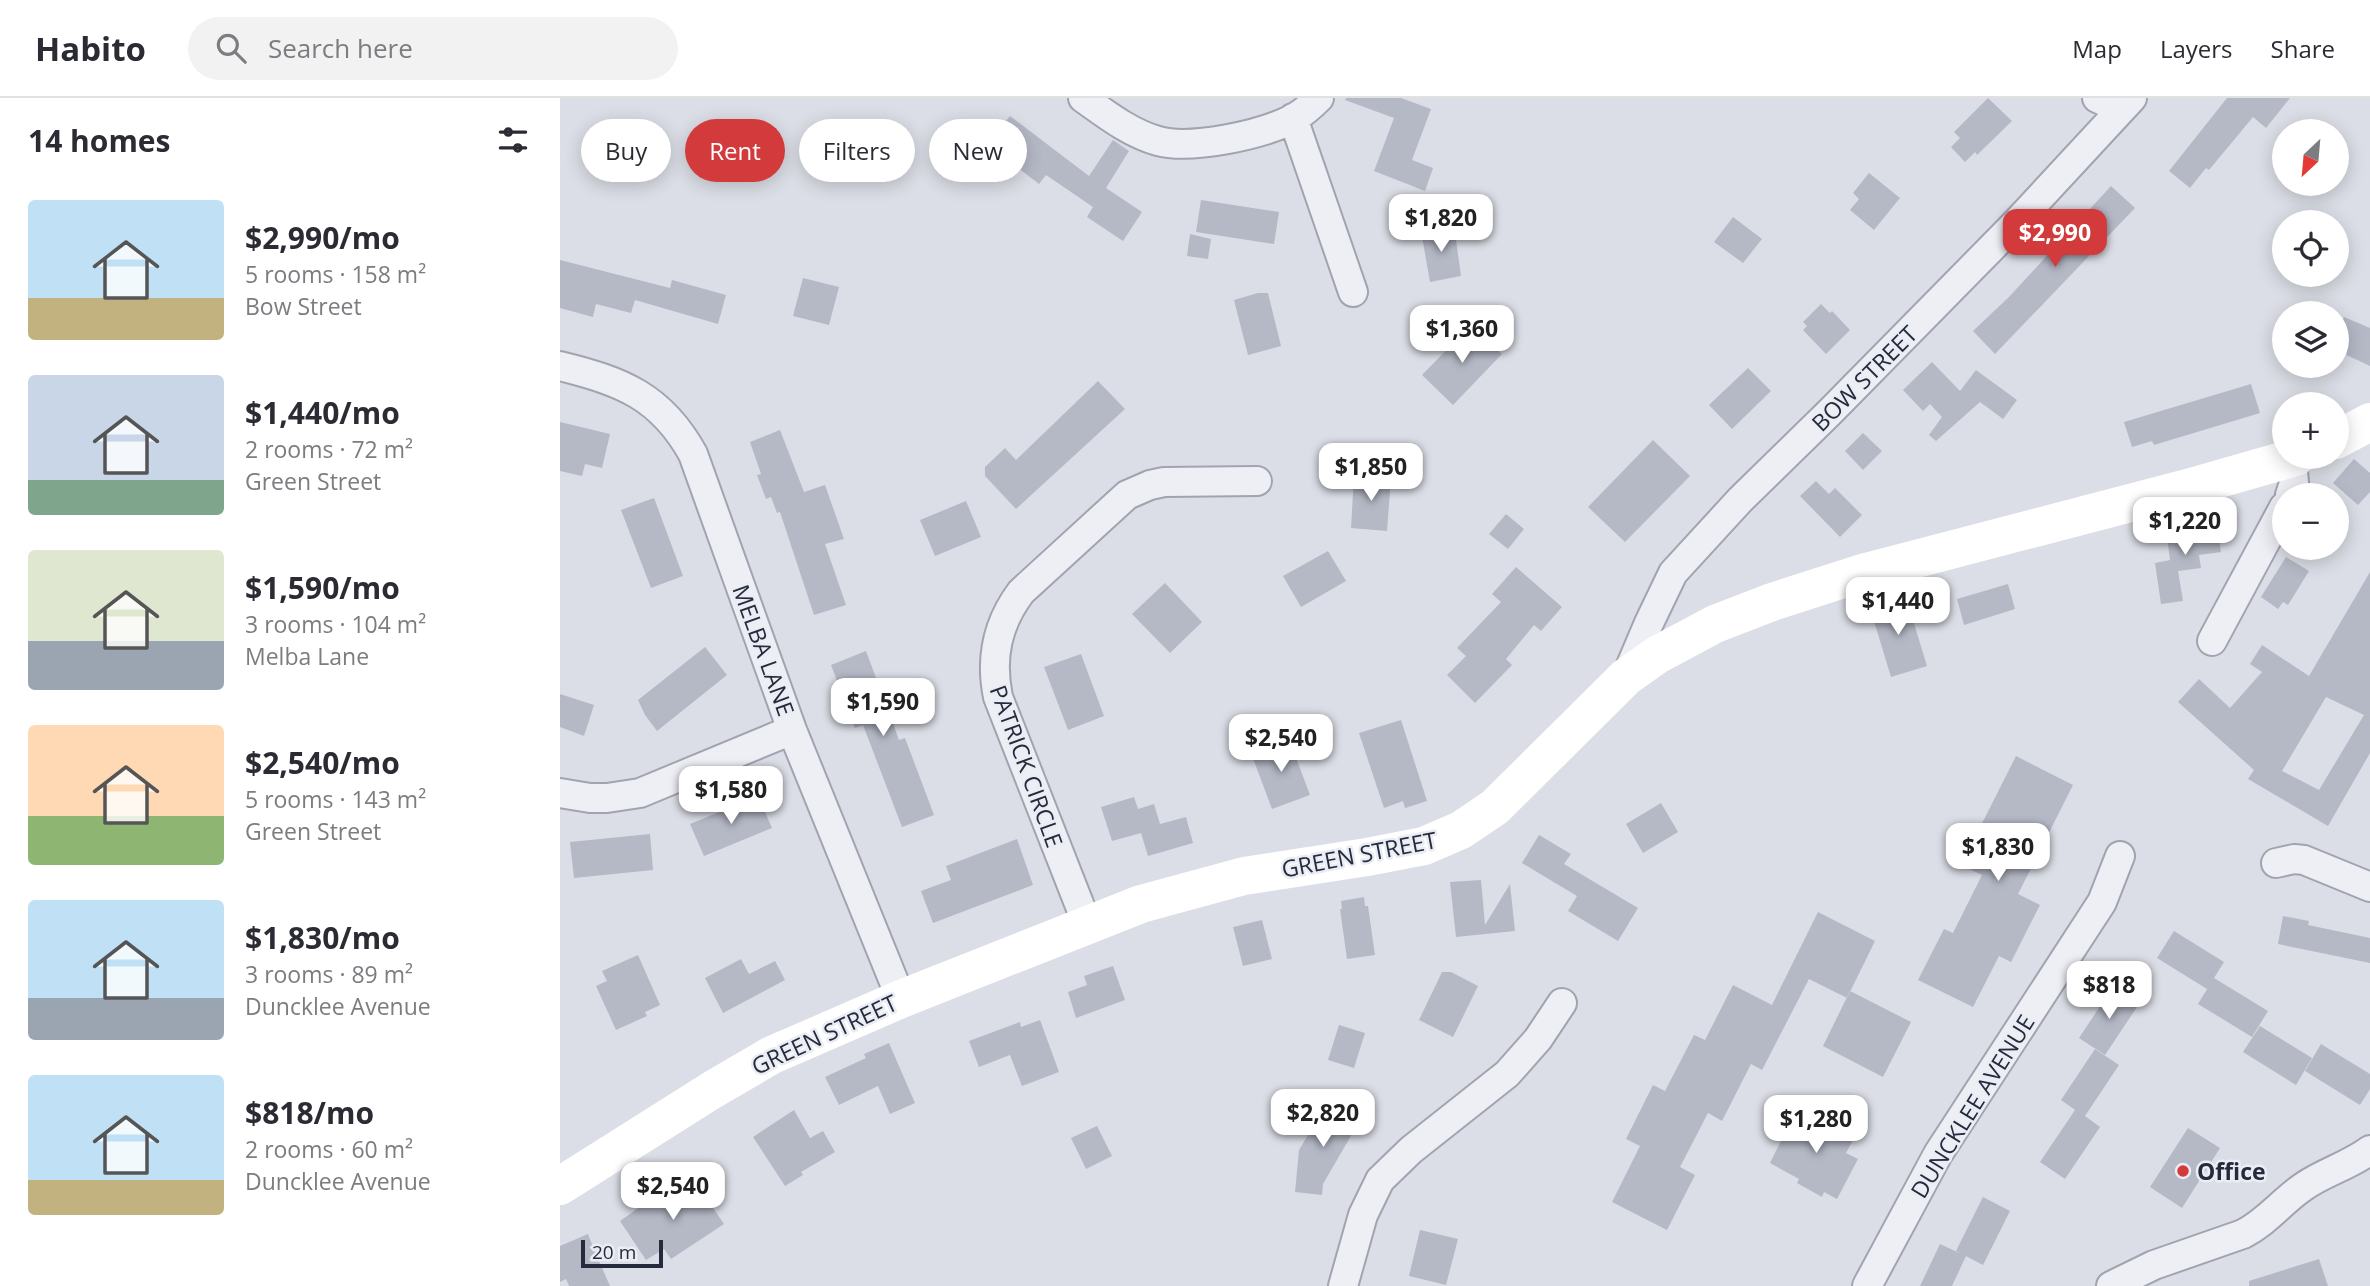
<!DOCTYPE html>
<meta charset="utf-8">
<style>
body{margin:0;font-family:"Open Sans",sans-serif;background:#f2f2f3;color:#2b2b33;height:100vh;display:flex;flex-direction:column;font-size:26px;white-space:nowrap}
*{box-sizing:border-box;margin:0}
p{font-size:23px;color:#7c7c81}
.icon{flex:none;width:38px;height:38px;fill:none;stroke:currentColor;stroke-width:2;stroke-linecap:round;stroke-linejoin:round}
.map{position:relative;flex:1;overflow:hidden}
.drawer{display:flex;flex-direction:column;background:#fff;width:560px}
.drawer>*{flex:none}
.guide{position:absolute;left:21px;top:21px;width:665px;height:63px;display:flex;gap:14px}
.needle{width:46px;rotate:206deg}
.tools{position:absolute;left:1712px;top:21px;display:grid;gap:14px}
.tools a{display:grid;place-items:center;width:77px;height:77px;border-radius:50%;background:#fff;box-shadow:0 4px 18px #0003;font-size:35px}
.scale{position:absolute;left:21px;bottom:18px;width:82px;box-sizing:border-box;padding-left:7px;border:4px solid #252a3d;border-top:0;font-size:19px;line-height:24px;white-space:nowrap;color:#252a3d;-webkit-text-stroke:5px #eaedf4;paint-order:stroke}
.price{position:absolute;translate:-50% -60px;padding:0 16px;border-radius:14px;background:#fff;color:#222;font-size:23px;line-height:46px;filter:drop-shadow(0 2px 4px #0008)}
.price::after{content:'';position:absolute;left:50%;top:42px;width:21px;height:16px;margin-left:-10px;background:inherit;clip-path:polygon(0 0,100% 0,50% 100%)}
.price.selected{background:#d23a3c;color:#fff}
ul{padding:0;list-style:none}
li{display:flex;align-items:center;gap:21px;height:175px;padding:0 28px}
li span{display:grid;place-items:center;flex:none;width:196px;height:140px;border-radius:7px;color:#555}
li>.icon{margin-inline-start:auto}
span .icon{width:84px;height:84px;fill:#fffc;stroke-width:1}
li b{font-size:30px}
h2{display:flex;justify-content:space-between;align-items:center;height:84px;padding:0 28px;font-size:30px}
.chip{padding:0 24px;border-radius:32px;background:#fff;box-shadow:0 4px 18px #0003;font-size:24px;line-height:63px}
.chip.selected{background:#d23a3c;color:#fff}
header{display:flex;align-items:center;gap:42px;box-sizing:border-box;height:98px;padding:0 35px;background:#fff;border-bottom:2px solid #e1e1e2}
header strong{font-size:33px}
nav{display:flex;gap:38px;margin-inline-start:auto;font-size:24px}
.search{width:490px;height:63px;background:#f2f2f3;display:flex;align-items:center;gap:18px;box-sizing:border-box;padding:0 24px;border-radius:38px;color:#7c7c81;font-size:26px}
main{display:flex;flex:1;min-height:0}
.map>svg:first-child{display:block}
</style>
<header>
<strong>Habito</strong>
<div class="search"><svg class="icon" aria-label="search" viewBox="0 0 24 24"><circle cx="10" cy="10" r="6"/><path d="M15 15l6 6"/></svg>Search here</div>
<nav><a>Map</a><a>Layers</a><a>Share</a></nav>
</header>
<main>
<section class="drawer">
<h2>14 homes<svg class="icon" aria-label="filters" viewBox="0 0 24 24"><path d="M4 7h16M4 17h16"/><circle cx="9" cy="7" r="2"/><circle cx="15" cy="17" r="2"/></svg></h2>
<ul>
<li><span style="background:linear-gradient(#bfe0f5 70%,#c2b280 0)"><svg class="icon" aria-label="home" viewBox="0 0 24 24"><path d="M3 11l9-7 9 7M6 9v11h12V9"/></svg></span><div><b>$2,990/mo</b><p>5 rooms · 158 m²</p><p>Bow Street</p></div></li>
<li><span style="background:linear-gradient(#c9d6e8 75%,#7fa58c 0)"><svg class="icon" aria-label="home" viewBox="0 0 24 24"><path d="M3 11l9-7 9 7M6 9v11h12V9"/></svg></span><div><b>$1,440/mo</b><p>2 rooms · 72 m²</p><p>Green Street</p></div></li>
<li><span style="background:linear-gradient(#dfe7d0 65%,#9aa5b1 0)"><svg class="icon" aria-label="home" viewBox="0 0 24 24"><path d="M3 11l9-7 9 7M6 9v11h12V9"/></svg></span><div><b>$1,590/mo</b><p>3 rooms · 104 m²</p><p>Melba Lane</p></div></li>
<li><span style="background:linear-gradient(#ffd9b3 65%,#8fb573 0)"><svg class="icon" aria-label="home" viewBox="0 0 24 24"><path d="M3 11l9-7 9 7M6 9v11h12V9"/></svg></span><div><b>$2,540/mo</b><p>5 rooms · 143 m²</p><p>Green Street</p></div></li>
<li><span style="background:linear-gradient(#bfe0f5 70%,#9aa5b1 0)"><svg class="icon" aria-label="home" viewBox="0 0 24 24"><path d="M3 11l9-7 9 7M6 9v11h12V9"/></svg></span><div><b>$1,830/mo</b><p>3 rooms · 89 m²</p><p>Duncklee Avenue</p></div></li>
<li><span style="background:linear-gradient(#bfe0f5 75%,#c2b280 0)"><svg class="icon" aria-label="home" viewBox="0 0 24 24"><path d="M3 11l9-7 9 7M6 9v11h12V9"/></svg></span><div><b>$818/mo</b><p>2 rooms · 60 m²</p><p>Duncklee Avenue</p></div></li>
</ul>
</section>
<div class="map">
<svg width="1810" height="1188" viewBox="0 0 1810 1188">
<rect width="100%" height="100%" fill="#dbdee6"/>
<path fill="#b5b9c6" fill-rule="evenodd" d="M786,0H841L871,11L852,62L873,70L865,93L814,73L834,20L785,2Z
M1428,0L1452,23L1417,57L1415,54L1405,64L1391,49L1400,40L1394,34Z
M1667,0H1730L1706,30L1693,19L1649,72L1646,70L1630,90L1609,73Z
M450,18L529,78L553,42L569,53L546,90L582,114L563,143L527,119L533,109L486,77L479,86L444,59L451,51L434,38Z
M1309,75L1340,100L1314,132L1290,112L1299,101L1293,95Z
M1551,88L1575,110L1435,256L1413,233L1449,199Z
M641,102L719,114L714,146L636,134Z
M1173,119L1202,141L1183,165L1154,144Z
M894,128L901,178L870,184L861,133Z
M630,136L651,141L648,161L627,158Z
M0,162L110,190L112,182L166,197L158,226L75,202L71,215L36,206L33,219L0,210Z
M243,180L279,189L269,227L233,218Z
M698,195H708L721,248L688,257L674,202Z
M1261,206L1270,215L1272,213L1290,232L1266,256L1243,232L1247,228L1243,224Z
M1784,219L1810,230V268L1776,252V237Z
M912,226L942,256L893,307L862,277Z
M1372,264L1400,293L1416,272L1457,302L1443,321L1420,304L1376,343L1369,337L1382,319L1370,306L1363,313L1343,292Z
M1188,270L1211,293L1172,331L1149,307Z
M538,283L565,311L456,411L425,378V369L445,350L456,362Z
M1691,286L1700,315L1594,347L1592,343L1572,349L1564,324Z
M0,324L50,336L42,370L25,366L22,378L0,373Z
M220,332L244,394L265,387L284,441L265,446L286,507L254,517L220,414L217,415L211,399L206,401L197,377L201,376L190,344Z
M1303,335L1322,353L1303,372L1285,353Z
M1093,342L1130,378L1065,444L1028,409Z
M1794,361L1810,375V394L1798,407L1773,385Z
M794,378L831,380L827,433L791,430Z
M1256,383L1269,396L1275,390L1302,417L1280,439L1240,398Z
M94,400L123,478L91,490L61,412Z
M406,403L421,439L375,458L360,422Z
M946,416L964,431L948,451L929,436Z
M1656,424L1661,454L1639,457L1641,470L1618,473L1623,503L1601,506L1595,465L1610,462L1606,431Z
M768,453L786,483L741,509L723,478Z
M1726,459L1749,473L1728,507L1723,504L1718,511L1701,499Z
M956,469L1002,509L981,533L974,527L946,561L952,567L915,605L887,577L906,558L897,550L941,504L932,496Z
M1810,474V655L1768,728L1688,681L1694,672L1618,604L1639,581L1670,610L1702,574L1690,566L1702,547L1749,578ZM1766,599L1804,617L1759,692L1722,673Z
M605,485L642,524L610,555L572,516Z
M1448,486L1455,511L1404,527L1397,501Z
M1346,499L1367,568L1331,579L1310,510Z
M145,549L167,577L97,633L85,617L78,602Z
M306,553L339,642L345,640L374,717L342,729L303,627L295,630L271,567Z
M521,556L544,618L508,632L484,569Z
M0,596L34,607L24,638L0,629Z
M841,622L867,703L845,710L843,703L824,710L799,635Z
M729,641L750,697L712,711L691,655Z
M1456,658L1513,687L1458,796L1480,807L1451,864L1439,858L1413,909L1358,882L1384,831L1393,835L1422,777L1401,767Z
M198,698L212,730L144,758L130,726Z
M574,699L578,711L594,706L600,726L626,719L633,745L588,758L581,735L552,743L541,709Z
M1101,705L1118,734L1083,755L1066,726Z
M90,736L93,772L14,780L10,744Z
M979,737L1011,756L1004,766L1078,810L1058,843L1008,813L1017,798L962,765Z
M457,741L473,787L373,825L361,793L391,782L386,768Z
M921,782L925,827L950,786L955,833L896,839L890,784Z
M804,799L805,808H808L815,857L787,861L780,811H782L781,803Z
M1258,814L1315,843L1287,900L1249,881L1202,972L1191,966L1162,1023L1148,1015L1120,1069L1135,1077L1107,1132L1052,1104L1080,1048L1066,1041L1093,987L1105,993L1134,937L1145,942L1173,887L1212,907Z
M1723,818L1749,823L1748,827L1810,840V865L1718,846Z
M702,822L712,861L683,868L673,829Z
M1614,833L1664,864L1654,880L1708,913L1692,939L1638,906L1652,883L1647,891L1597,860Z
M78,857L100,907L85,914L87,918L56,932L36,888L47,883L42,873Z
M181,861L189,876L215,863L225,882L163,915L145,880Z
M553,868L565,902L516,920L508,894L527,887L524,878Z
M882,874H891L918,888L893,939L859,922Z
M1553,889L1579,906L1545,957L1519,940Z
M1290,893L1351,924L1323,979L1263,948Z
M480,922L499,974L462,988L450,957L419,969L409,943L460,924L461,929Z
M779,927L805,935L794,970L768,962Z
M1700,928L1752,960L1736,987L1683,954Z
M329,945L355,1005L330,1016L318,988L279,1007L265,979L306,960L304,956Z
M1761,946L1810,976V991L1800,1007L1745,973Z
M1535,951L1559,967L1525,1018L1540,1029L1505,1081L1480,1064L1515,1012L1501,1002Z
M767,1005L799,1024L763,1086L762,1097L735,1094L739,1052Z
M234,1012L250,1040L263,1033L275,1054L241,1074L243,1077L225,1088L193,1039Z
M1241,1012L1294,1040L1286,1055L1298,1061L1277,1101L1264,1094L1262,1099L1237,1085L1239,1081L1210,1065L1230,1025L1233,1026Z
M537,1028L552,1058L526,1071L511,1040Z
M1628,1030L1660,1050L1622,1110L1590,1089Z
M132,1079L164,1126L111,1161L104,1151L86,1162L60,1123L84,1106L86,1110Z
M1423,1099L1450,1113L1423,1167L1396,1153Z
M860,1132L898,1141L886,1187L849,1178Z
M28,1136L35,1154L50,1188H9L6,1181L0,1184V1148Z
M1380,1146L1406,1158L1392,1188H1360Z
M1759,1161L1768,1188H1689V1183Z"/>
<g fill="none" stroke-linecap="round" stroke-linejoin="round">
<defs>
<path id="street" d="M523,0C547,17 570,35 598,43C631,52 703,37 734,20C743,15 752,7 759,0
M1537,0L1561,11
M733,20L793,194
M0,268C61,283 101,298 133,356L232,632L341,901
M1730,397L1734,385L1732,360
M1652,543L1724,409
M1066,579L1089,525L1113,475L1180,402L1270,314L1458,123L1572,0
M0,695L30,700H47L80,695L232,632
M1716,765L1734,761L1744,762L1810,789
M527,826L438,599C430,560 437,526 461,494L567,397L590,387L604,384L697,383
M783,1188L803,1117L820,1082L851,1052L947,976L978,941L1002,905
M1307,1188L1378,1056L1542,804L1560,758
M1551,1188L1594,1167L1683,1136C1708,1123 1721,1104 1743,1089C1764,1074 1789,1068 1810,1052"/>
</defs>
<use href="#street" stroke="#a1a4b0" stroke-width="32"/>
<use href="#street" stroke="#eeeff5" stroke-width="28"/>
<path stroke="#fff" stroke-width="38" d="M1776,342L1810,324
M0,1088L152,992L212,957L341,901L581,806L684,778L807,759L864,748L901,732L935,709L1066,579L1097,557L1155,526L1212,504L1299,476L1624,391L1736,359"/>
</g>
<circle fill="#d23a3c" stroke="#eaedf4" stroke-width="2.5" cx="1623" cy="1073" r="7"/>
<g text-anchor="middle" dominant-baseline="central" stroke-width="5" stroke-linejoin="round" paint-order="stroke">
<g font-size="23" fill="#252a3d" stroke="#eaedf4">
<text transform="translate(1304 280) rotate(-45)">BOW STREET</text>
<text transform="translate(204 552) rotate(70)">MELBA LANE</text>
<text transform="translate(467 668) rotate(70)">PATRICK CIRCLE</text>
<text transform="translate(799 756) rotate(-11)">GREEN STREET</text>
<text transform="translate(264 936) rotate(-25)">GREEN STREET</text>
<text transform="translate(1412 1008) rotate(-58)">DUNCKLEE AVENUE</text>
</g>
<g font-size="23" font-weight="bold" fill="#252a3d" stroke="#eaedf4" text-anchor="start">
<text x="1637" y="1073">Office</text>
</g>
</g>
</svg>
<div class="tools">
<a><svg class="needle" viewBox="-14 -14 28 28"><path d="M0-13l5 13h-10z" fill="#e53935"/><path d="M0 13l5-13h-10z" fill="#7c7c81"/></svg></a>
<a><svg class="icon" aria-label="locate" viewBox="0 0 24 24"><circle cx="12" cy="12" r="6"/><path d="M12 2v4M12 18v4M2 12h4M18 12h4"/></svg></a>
<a><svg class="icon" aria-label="layers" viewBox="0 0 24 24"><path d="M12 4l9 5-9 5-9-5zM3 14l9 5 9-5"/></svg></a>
<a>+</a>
<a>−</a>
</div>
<div class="scale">20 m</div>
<b class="price" style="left:881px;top:156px">$1,820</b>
<b class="price selected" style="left:1495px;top:171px">$2,990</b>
<b class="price" style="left:902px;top:267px">$1,360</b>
<b class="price" style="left:811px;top:405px">$1,850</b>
<b class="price" style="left:1625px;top:459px">$1,220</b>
<b class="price" style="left:1338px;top:539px">$1,440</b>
<b class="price" style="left:323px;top:640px">$1,590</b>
<b class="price" style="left:721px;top:676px">$2,540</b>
<b class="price" style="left:171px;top:728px">$1,580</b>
<b class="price" style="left:1438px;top:785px">$1,830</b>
<b class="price" style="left:1549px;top:923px">$818</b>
<b class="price" style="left:763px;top:1051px">$2,820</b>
<b class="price" style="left:1256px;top:1057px">$1,280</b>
<b class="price" style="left:113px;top:1124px">$2,540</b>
<div class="guide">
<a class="chip">Buy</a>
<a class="chip selected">Rent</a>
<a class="chip">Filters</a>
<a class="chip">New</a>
</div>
</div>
</main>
